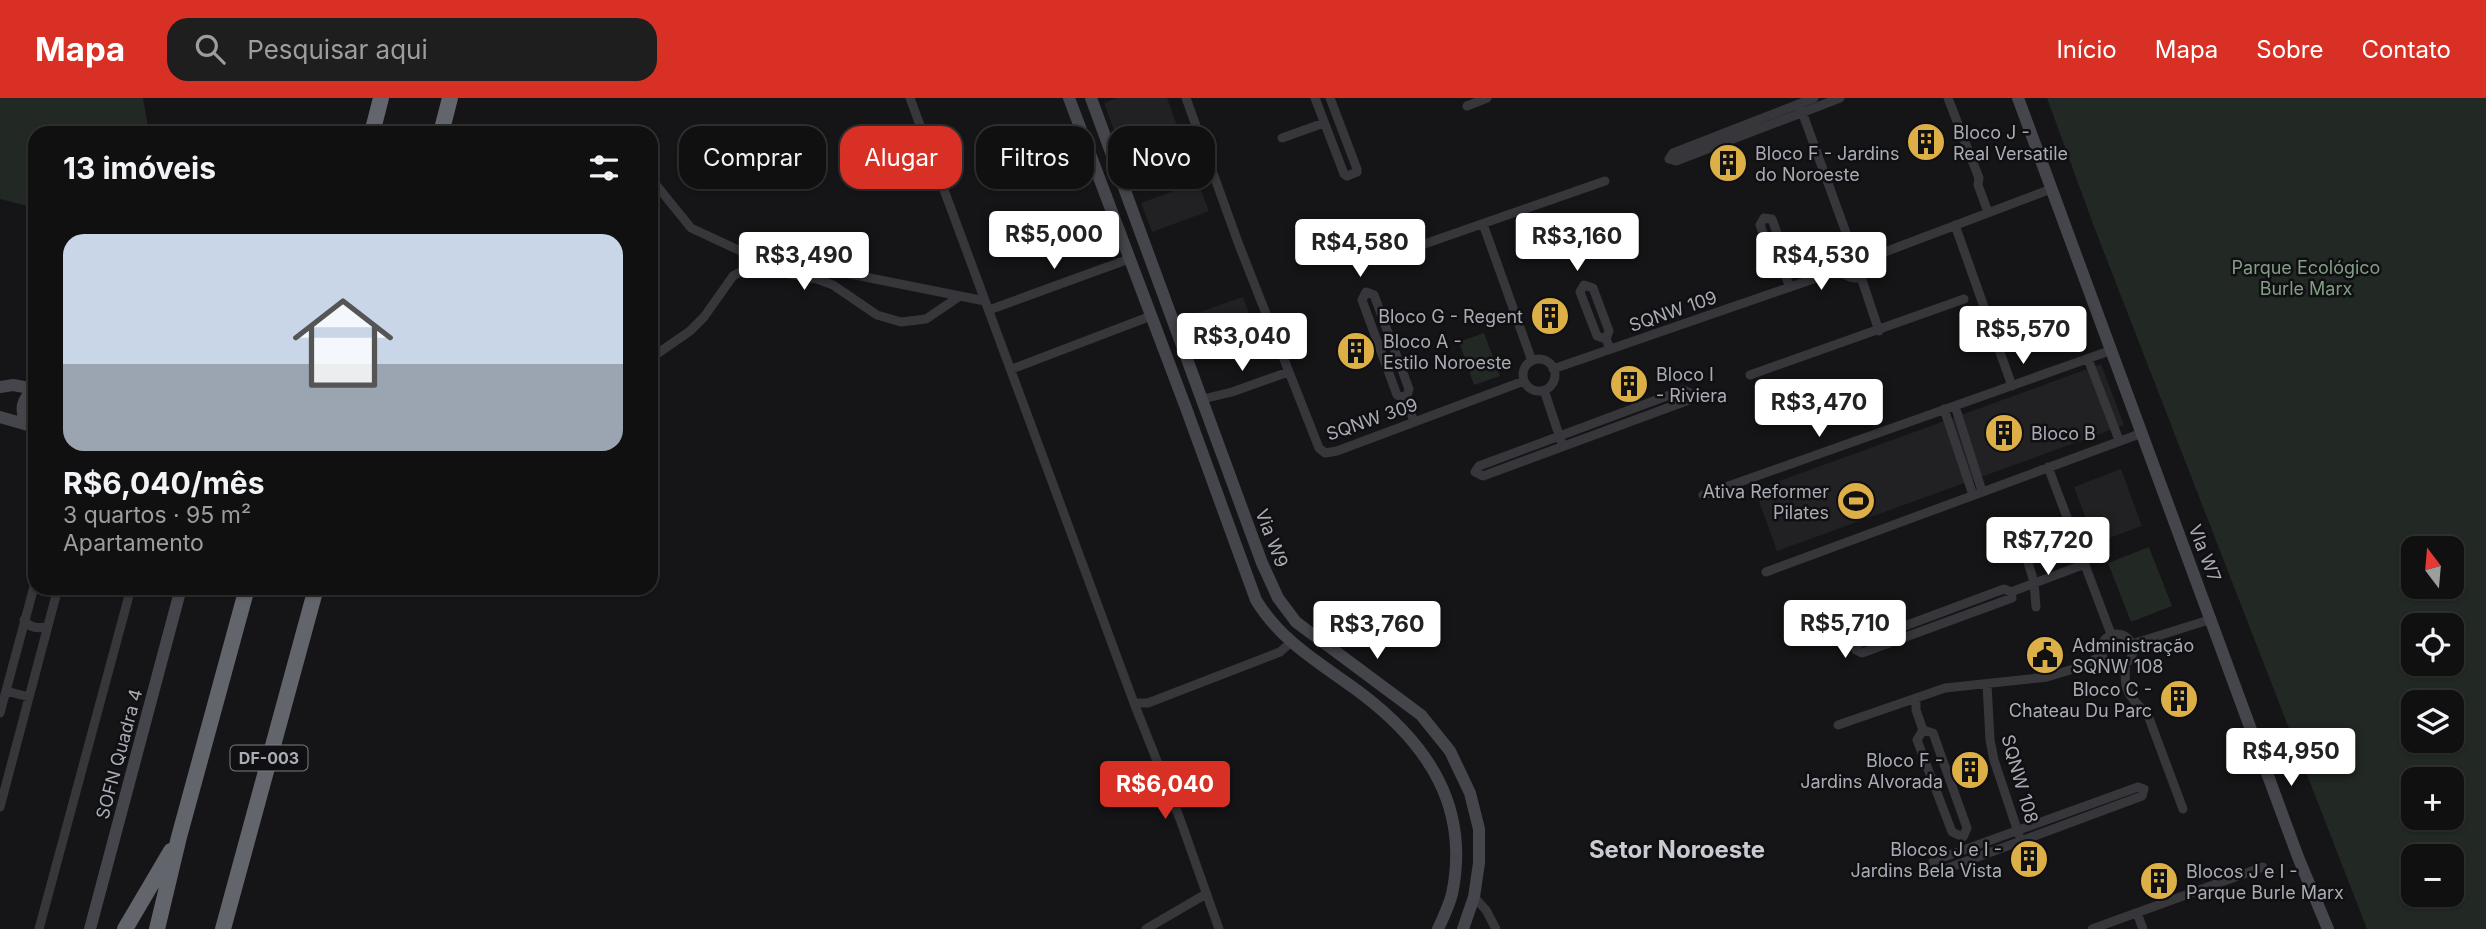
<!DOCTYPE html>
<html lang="pt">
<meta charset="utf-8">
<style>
body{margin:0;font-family:Inter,sans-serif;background:#1e1e1f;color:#f1f3f6;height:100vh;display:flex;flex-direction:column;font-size:26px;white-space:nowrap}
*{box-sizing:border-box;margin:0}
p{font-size:23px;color:#9c9d9f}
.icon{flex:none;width:38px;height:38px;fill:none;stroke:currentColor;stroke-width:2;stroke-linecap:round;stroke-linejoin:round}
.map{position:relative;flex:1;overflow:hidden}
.details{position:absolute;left:28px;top:28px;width:630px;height:469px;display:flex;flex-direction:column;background:#101011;border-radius:21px;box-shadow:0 2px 5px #0004,0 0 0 2px #303031}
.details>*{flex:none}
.banner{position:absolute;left:679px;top:28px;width:665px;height:63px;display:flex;gap:14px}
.needle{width:46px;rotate:344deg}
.fabs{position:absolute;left:2401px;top:438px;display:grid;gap:14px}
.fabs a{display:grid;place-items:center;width:63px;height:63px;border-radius:14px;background:#101011;box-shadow:0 2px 5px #0004,0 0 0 2px #303031;font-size:35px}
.price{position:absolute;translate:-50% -60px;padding:0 16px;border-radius:7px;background:#fff;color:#222;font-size:23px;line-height:46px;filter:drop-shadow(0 2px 4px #0008)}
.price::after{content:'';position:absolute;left:50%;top:42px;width:21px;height:16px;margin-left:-10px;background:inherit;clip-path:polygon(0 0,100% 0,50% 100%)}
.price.current{background:#d93025;color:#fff}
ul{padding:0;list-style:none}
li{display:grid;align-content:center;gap:14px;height:371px;padding:0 35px}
li span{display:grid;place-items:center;height:217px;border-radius:21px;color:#555}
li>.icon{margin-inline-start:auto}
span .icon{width:126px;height:126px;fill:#fffc;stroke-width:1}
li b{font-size:30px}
h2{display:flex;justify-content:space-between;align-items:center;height:84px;padding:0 35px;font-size:30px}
.pill{padding:0 24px;border-radius:21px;background:#101011;box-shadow:0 2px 5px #0004,0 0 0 2px #303031;font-size:24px;line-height:63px}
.pill.current{background:#d93025;color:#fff}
header{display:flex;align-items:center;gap:42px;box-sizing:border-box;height:98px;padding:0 35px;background:#d93025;color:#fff}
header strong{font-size:33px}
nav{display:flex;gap:38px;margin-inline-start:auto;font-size:24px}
.search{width:490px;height:63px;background:#1e1e1f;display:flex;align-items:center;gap:18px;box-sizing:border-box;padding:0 24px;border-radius:21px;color:#9c9d9f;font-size:26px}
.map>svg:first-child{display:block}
</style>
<header>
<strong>Mapa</strong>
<div class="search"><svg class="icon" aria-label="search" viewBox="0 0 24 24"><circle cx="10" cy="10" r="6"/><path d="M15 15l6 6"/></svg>Pesquisar aqui</div>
<nav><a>Início</a><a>Mapa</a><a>Sobre</a><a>Contato</a></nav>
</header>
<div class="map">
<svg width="2486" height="831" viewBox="0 0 2486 831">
<rect width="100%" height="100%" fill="#151517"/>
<path fill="#212124" d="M1117,0H1167L1179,33L1122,54L1104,5Z
M1198,84L1209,113L1152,134L1141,105Z
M1243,199L1254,228L1196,249L1185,219Z
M2101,266L2124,327L1777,453L1755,392Z
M2121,371L2142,428L2095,445L2074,389Z"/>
<path fill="#222823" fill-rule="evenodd" d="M0,0H143L149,35H35V110L0,101Z
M2047,0H2486V831H2367L2093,126ZM2413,450H2452V488H2413ZM2413,527H2452V565H2413ZM2413,604H2452V642H2413ZM2413,681H2452V719H2413ZM2413,758H2452V796H2413Z
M1484,235L1500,278L1474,287L1459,244Z
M2149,449L2172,508L2131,524L2108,465Z"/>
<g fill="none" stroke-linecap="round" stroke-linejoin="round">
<path stroke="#37373b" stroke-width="9" d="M910,0L1134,605L1180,721L1219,831
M1186,0L1239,147L1319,350L1325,355L1337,353L1524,283
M1315,0L1344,76L1347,78L1357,74V71L1330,0
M1814,0L1673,55L1669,61L1676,63L1840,0
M1948,0L1979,80L1978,87L1988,114
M1467,8L1487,0
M1801,11L1852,151
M1282,40L1324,25
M651,84L657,88L691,130L745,155L985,203
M1380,126L1372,134C1371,149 1381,153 1393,157L1605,83
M1483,126L1532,263
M1955,127L2012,288
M1840 165a15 15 0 1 1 30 0a15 15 0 1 1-30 0Z
M1869,160L2051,91
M1783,172L1787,164L1772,121L1764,120L1760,127L1776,168L1783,172L1790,189
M1861,179L1879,233
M989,212L1129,161
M1606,241L1597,238L1580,194L1584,187L1593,190L1609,233L1606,241L1610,251
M651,260L690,233L704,219L733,178L744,172L756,170L817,181L833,187L877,217L901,224L926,221L960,198
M2088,261L2119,342
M1523 277a16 16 0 1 1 32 0a16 16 0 1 1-32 0Z
M1012,271L1151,218
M1553,271L1842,171
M1750,277L1964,201
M1544,292L1561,343
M1683,292L1690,295L1689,302L1483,378L1475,374L1479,368Z
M1406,300L1397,297L1362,202L1366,194L1374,197L1409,291L1406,300L1414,324
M1203,301L1232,294L1288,274
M1955,308L1982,393
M1944,311L1973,397
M2048,369L2111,536
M1703,397L2112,252
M2025,455L2034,484L2036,509
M1766,474L2142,335
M2004,491L2011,494L2012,500L1862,555L1856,552L1859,545Z
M2011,494L2085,466
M24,522C30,530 39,531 48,528
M2101 552a16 16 0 1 1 32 0a16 16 0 1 1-32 0Z
M2132,546L2212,521
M2125,566C2126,574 2124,584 2127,591C2130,602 2143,609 2149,620L2183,711
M1987,586L1990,642L1994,662L2019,737
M6,593L29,599
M1916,600V612L1923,632
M1134,605H1148L1280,554L1290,545
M0,615L35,485
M1838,627L1945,590L2047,579L2080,569L2101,558
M1923,632L1933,635L1967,730L1963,739L1952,734L1917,642Z
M2138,689L2144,691L2142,698L1940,773H1935L1932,770L1933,764L1936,762Z
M0,709L58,490
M1474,799L1486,812L1496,831
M2137,815L2143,831
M39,831L131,490
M1146,831L1206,796
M2092,831L2263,769"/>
<path stroke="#45464b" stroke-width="12" d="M1069,0L1186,310L1256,502C1282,545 1322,566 1362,596C1429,647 1470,710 1452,796C1449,808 1443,820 1438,831
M1091,0L1262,465L1278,500L1296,524L1421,617L1450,653L1470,695L1479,731V765L1474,799L1463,831
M2018,0L2298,759L2328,831
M0,289L13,287L35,291
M0,319L35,329
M26,326C20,310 21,302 35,291
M90,831L181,490"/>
<path stroke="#63656c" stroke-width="16" d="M372,35L381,0
M441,35L450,0
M125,831L171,753
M157,831L179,739L247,490
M223,831L316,490"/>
</g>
<defs>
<symbol id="building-disc" viewBox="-11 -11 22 22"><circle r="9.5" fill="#ddaf47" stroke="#101012"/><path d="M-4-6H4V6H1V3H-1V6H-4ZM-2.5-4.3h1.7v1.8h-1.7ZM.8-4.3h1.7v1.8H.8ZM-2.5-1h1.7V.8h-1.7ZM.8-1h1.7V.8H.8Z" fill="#111"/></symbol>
<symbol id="stadium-disc" viewBox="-11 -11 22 22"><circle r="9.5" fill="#ddaf47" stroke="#101012"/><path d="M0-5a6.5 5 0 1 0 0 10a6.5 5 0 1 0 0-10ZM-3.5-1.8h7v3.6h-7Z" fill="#111"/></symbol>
<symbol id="civic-disc" viewBox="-11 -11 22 22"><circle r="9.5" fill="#ddaf47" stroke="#101012"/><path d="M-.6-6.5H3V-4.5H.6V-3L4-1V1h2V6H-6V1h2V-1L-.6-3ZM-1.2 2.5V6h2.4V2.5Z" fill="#111"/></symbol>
</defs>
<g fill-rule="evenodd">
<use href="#building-disc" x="1904" y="22" width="44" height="44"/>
<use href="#building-disc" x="1706" y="43" width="44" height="44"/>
<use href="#building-disc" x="1528" y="196" width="44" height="44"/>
<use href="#building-disc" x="1334" y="231" width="44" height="44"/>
<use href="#building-disc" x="1607" y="264" width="44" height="44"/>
<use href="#building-disc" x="1982" y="313" width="44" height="44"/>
<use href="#stadium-disc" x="1834" y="381" width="44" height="44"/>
<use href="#civic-disc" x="2023" y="535" width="44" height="44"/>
<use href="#building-disc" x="2157" y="579" width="44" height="44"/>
<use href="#building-disc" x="1948" y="650" width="44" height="44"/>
<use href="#building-disc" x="2007" y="739" width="44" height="44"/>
<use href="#building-disc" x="2137" y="761" width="44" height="44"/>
</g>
<g text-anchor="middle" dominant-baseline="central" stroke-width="5" stroke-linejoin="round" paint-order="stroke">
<rect fill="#101012" stroke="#7b7d84" stroke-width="2" x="230.5" y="647.5" width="77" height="25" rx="5"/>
<g font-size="16" font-weight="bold" fill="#a9acb5">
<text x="269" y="660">DF-003</text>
</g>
<g font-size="18" fill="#a9acb5" stroke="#101012" text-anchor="start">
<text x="1953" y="34">Bloco J -<tspan x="1953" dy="21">Real Versatile</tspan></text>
<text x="1755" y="55">Bloco F - Jardins<tspan x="1755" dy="21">do Noroeste</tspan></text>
<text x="1523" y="218" text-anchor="end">Bloco G - Regent</text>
<text x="1383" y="243">Bloco A -<tspan x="1383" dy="21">Estilo Noroeste</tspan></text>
<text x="1656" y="276">Bloco I<tspan x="1656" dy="21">- Riviera</tspan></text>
<text x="2031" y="335">Bloco B</text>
<text x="1829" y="393" text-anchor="end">Ativa Reformer<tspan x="1829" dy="21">Pilates</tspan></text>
<text x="2072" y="547">Administração<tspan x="2072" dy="21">SQNW 108</tspan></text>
<text x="2152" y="591" text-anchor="end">Bloco C -<tspan x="2152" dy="21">Chateau Du Parc</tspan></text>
<text x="1943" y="662" text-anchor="end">Bloco F -<tspan x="1943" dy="21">Jardins Alvorada</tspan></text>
<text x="2002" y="751" text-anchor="end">Blocos J e I -<tspan x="2002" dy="21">Jardins Bela Vista</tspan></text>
<text x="2186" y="773">Blocos J e I -<tspan x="2186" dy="21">Parque Burle Marx</tspan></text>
</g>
<g font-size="18" fill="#829e84" stroke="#101012">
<text x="2306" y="169">Parque Ecológico<tspan x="2306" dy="21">Burle Marx</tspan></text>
</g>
<g font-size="18" fill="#a9acb5" stroke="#101012">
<text transform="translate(1673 213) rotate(-19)">SQNW 109</text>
<text transform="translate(1372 321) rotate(-19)">SQNW 309</text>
<text transform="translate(1272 440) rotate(69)">Via W9</text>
<text transform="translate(2205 455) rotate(69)">Vla W7</text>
<text transform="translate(119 656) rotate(-75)">SOFN Quadra 4</text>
<text transform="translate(2020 681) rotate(74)">SQNW 108</text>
</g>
<g font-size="24" font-weight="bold" fill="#c9cbd2" stroke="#101012">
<text x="1677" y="751">Setor Noroeste</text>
</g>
</g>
</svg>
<div class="fabs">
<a><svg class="needle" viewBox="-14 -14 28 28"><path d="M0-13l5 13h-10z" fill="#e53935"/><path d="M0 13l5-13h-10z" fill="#9c9d9f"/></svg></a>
<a><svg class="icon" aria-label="locate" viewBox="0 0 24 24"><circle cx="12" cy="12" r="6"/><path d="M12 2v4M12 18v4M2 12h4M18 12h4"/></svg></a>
<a><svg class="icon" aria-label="layers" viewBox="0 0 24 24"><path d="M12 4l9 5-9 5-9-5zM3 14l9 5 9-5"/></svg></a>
<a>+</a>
<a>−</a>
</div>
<b class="price" style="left:1054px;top:173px">R$5,000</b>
<b class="price" style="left:1577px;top:175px">R$3,160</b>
<b class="price" style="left:1360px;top:181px">R$4,580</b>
<b class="price" style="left:804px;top:194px">R$3,490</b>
<b class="price" style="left:1821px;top:194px">R$4,530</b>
<b class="price" style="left:2023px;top:268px">R$5,570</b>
<b class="price" style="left:1242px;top:275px">R$3,040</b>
<b class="price" style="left:1819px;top:341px">R$3,470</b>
<b class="price" style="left:2048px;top:479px">R$7,720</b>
<b class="price" style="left:1845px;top:562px">R$5,710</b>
<b class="price" style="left:1377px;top:563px">R$3,760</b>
<b class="price" style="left:2291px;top:690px">R$4,950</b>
<b class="price current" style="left:1165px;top:723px">R$6,040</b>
<div class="banner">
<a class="pill">Comprar</a>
<a class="pill current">Alugar</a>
<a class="pill">Filtros</a>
<a class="pill">Novo</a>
</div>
<section class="details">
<h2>13 imóveis<svg class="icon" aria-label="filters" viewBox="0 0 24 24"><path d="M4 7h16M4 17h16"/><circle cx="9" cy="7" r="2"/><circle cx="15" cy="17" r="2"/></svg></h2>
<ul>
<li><span style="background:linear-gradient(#c9d6e8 60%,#9aa5b1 0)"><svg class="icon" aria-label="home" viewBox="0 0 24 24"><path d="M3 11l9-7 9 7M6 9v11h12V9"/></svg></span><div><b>R$6,040/mês</b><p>3 quartos · 95 m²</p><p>Apartamento</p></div></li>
</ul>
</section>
</div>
